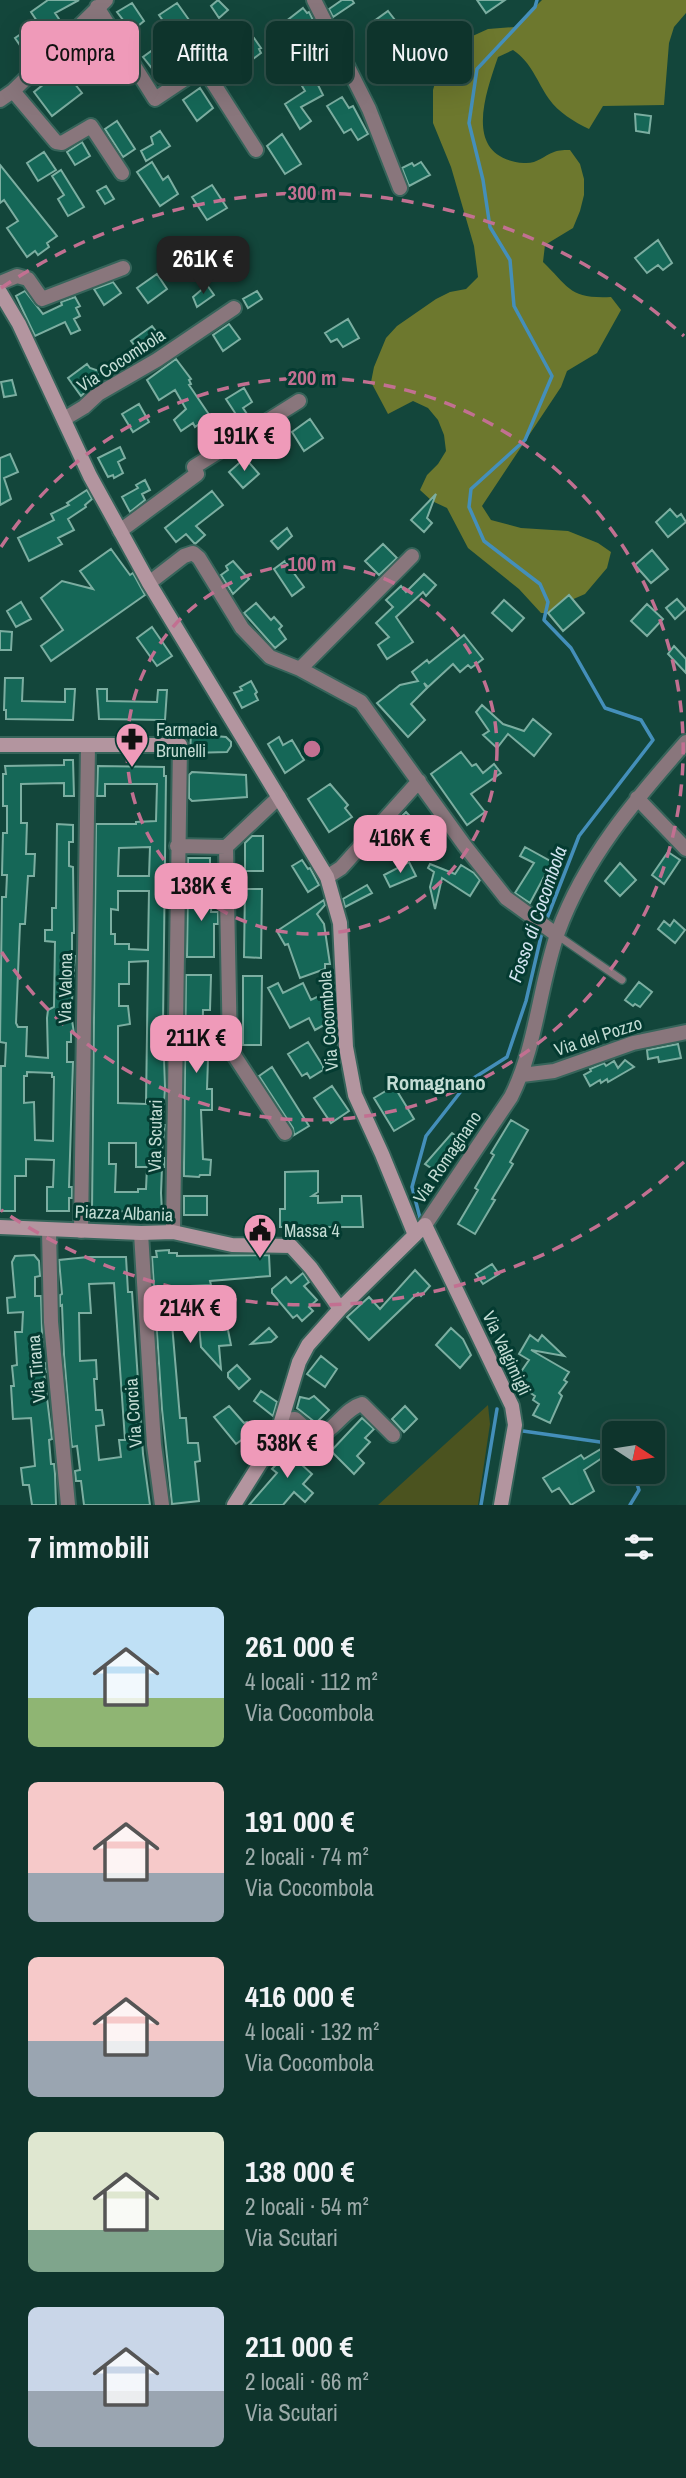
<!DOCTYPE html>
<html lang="it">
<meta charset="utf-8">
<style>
body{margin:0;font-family:"Archivo Narrow",sans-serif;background:#173c34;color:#f1f3f6;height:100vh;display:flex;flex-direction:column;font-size:26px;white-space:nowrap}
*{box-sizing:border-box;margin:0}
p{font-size:23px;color:#9baaa9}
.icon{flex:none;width:38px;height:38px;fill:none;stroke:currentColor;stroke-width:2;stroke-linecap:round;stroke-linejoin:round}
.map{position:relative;height:1505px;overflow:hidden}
.details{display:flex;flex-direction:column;background:#0e342c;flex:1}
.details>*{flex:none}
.banner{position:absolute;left:21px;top:21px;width:644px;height:63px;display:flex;gap:14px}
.needle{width:46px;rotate:102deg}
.controls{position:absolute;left:602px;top:1421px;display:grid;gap:14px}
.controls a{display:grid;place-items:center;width:63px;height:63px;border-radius:10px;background:#0e342c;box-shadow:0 7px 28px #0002,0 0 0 2px #2e4f48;font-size:35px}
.price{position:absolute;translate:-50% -60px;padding:0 16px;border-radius:14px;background:#ef9ab9;color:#111;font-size:23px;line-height:46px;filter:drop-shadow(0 2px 4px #0008)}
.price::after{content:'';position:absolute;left:50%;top:42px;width:21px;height:16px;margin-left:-10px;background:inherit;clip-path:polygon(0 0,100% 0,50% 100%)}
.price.on{background:#222;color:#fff}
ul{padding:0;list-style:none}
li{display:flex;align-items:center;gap:21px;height:175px;padding:0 28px}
li span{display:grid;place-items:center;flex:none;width:196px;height:140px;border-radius:10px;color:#555}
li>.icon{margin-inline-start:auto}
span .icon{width:84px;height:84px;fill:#fffc;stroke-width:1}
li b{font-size:30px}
h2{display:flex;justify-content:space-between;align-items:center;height:84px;padding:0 28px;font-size:30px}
.tag{padding:0 24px;border-radius:10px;background:#0e342c;box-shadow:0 7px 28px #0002,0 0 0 2px #2e4f48;font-size:24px;line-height:63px}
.tag.on{background:#ef9ab9;color:#111}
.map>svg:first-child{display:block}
</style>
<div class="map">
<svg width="686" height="1505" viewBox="0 0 686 1505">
<rect width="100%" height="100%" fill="#13463b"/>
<path fill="#4b531f" d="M488,1405L490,1424L478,1505H378Z"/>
<path fill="#6d782e" d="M542,0H686V13L674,27L669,43L664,105L603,106L589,129C574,122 558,112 549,99C536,80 532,63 513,50L498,57C485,95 462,158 524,163C537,164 543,156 554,152C559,150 566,150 570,150L580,164L584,179V195L580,211L573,228L545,245L543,262C569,287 569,299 611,297L621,310L597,353L567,371L561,387L482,506L491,520L521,528L568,531L598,543L611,552L607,568L585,594L569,601L557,613H541L519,589L468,548L447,508L432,501L420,490L427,475L438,464L446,451L444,435L438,420L428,408L413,401L388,414L371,382L374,367L386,338L397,326L436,299L450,292L466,289L478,277L474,246L451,167L433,123V90L437,76L454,49L466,39L488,29L515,27Z"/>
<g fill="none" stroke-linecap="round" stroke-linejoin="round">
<path stroke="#448fba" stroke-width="3.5" d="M537,0L535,7L477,69L469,123L483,180L490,227L510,260L514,306L552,376L525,440L471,489L469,507L484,541L540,584L548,602L544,620L571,648L605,708L641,720L653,740L579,836L546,921
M420,1218L412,1187L426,1136L469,1081L507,1057L526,1001L543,928
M523,1431L607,1443L614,1449
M481,1505L497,1409
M630,1505L639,1490L633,1472"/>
</g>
<path fill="#156757" stroke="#7caea1" stroke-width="2" fill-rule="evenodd" d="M48,0H79L55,13L59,19L43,30L31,12Z
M218,0L228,10L219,18L211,6Z
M342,0H352L354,3L333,17L329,9Z
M477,0H505L486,13Z
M132,3L144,21L128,34L120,23L123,20L117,12Z
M177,3L199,34L173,52L177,61L158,76L143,57L173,35L159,15Z
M303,8L307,13L309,12L317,28L313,30L335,66L320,75L308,54L294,66L285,55L289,51L277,35L279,34L276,29Z
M388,11L395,20L377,33L370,24Z
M33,26L44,42L26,54L15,38Z
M254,38L261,48L259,49L261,53L249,62L251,65L226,81L217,67L247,48L245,44Z
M102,52L110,63L93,76L85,66Z
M414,52L431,73L418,83L415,80L410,84L396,67Z
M63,69L82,93L52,116L34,92Z
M315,79L323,95L301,107L311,121L300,129L285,104L305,91L302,86Z
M200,88L213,108L197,121L183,100Z
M342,97L349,108L353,106L368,134L358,140L351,129L344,133L327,106Z
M635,114L651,116L649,133L636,131Z
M117,121L135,149L123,157L105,129Z
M160,131L170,146L146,161L141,151L153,144L151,137Z
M282,134L301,164L285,174L267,146Z
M82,142L90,156L75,165L67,152Z
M44,152L56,170L38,181L27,163Z
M152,162L163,180L168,176L178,194L160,206L137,172Z
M421,162L430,175L409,186L402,168L412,163L414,166Z
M0,165L57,236L47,243L49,247L38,255L35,251L27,257L7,228L18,221L4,200L0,203Z
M61,170L84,207L68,216L58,199L64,195L52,176Z
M212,185L227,208L207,220L192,197Z
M106,186L114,199L105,204L97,191Z
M658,240L672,263L663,270L658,265L647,273L635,258Z
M188,252L198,271L184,277L175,260Z
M157,274L167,289L148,303L137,288Z
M113,282L121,293L104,305L94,289Z
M207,285L214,295L197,307L193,297Z
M25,291L43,314L62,305L61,302L75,297L80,306L76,308L80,316L74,319L80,330L71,334L65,322L35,336L16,296Z
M257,291L262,299L248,308L243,299Z
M348,319L359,338L343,347L337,339L331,342L325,333Z
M229,324L240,339L223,351L213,335Z
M152,326L162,339L141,354L131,341Z
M176,359L191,379L189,380L191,384L189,385L210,416L195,427L193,423L181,431L174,420L186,409L175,390L159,400L147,380Z
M87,364L90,368L102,372L87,382L90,388L81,396L68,378Z
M12,380L16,395L4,397L1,382Z
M244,388L252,402L243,408L247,414L239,419L226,399Z
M139,404L149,422L133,432L122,414Z
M310,419L323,438L304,451L292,432Z
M120,447L125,458L118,462L123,473L114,478L113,475L108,477L98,458Z
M10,454L18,472L4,478L11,499L0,505V458Z
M245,458L259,474L243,488L229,472Z
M145,480L150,490L142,494L145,500L130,512L122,497L138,488L136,485Z
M87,490L92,499L85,505L86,507L68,519L74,530L58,538L62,544L29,561L18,538L54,520L51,514L69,505L67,503Z
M212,491L223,505L196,526L205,535L195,544L186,534L176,542L165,528Z
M436,494L427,518L432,523L424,532L411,520Z
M670,509L677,517L681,514L686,522L668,537L656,522Z
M287,528L292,536L278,549L271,541Z
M383,544L397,558L379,575L365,561Z
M111,549L130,575L133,573L145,595L51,661L41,646L63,630L41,598L62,581L93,589L80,571Z
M652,550L668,569L651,583L635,565Z
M233,561L249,579L233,594L221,575L228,570L226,566Z
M285,561L304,587L292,596L274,569Z
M424,574L436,585L426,596L423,592L396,617L413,642L387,659L378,645L389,637L376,623L393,607L386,600L401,586L406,592Z
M569,595L584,613L563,631L548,613Z
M677,599L686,609L675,619L666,608Z
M504,600L524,618L512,631L492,613Z
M21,602L31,619L16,627L7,611Z
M256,603L271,620L274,617L282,626L279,629L286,639L275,648L244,613Z
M647,604L663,619L647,636L631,621Z
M152,627L172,656L157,666L137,638Z
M0,631L12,632L11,650H0Z
M464,635L483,659L471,668L468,665L460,672L453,664L428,687L424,683L427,688L411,704L425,720L408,737L377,703L400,685L418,681L412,672L427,660L429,663Z
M674,646L686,659V673L668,654Z
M5,678H23L22,701L65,702V689H75L73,720L6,719V710H4Z
M251,681L257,692L255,694L258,700L242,708L234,693L242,690L240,687Z
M97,689H107V701L157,702L158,690H167L165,720L99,719Z
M482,705L503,724L524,731L533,719L551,734L534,756L508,734L497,748L483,735L489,731L476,712Z
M191,734L226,737L231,742V746L227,752L190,753Z
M279,737L283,745L292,740L304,760L285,773L268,744Z
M461,752L472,766L476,764L483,773L494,764L501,773L471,794L485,812L467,825L431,774Z
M64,760H73L74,796H64V783L21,784V823H27L26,854H35L34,876H28L25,924H20L16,1023L18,1027H27L26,1056L48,1058L47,1018L48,1010L54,1007L55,942L45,941V930H52V908H56L57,824L73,825V842H69V866L73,867L74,933H72V955L75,956L71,1014L74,1033H71V1042H67V1062H73L69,1187H72V1198H69V1211H47V1187H53L54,1160L26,1159V1176H15V1211H0L1,1066H5L6,1043L0,1042L2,897H6L7,875H2L3,833H7V806H3V774H6L5,766L64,765ZM27,1072L52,1073V1077H54L53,1141L35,1140L34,1102L24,1103V1076H27Z
M98,766L164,767V776H166L163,1025L165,1087L163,1125H165L161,1158H164V1167H162L161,1193L162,1212L92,1211L96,824H136V822L156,821L157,784H105V796H97ZM150,847L149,876H118L119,848ZM118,891H149L148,950L129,949V944H115V934H111V909L118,910ZM148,961L146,1104L118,1103V1026L130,1024L128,1006H119V984H129V962ZM109,1143H136V1167H147L146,1189H138V1192H115L116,1164H109Z
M192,772L246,775L247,797L192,801L189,798V775Z
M330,784L348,805L345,808L352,817L329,832L308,799Z
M406,812L422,829L406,842L392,826Z
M252,836H263V871H245V843Z
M525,847L552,862L530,903L515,893L534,863L520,856Z
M668,852L680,860L664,884L652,875Z
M188,858H210V870H188Z
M302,860L308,869L310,868L319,885L308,892L292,866Z
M409,862L416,876L390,887L384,875Z
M620,863L636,880L620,896L605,881Z
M430,864L455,874L461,865L474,873L480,880L470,896L442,878L435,909L430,887L434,872L428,868Z
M367,885L372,893L345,907L343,899Z
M188,888H212L211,912H218V924H214V957H187Z
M245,889H262L261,958L244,957Z
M324,900L325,905L317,914L324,924L330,964H325V969L300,978L288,944L285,945L277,931Z
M674,920L685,930L675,943L658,929L664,921L670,926Z
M186,975H211L210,1010H203L202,1059H208L207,1089H212V1110H201L203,1159L211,1160L210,1175H200L199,1177L184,1176V1168Z
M243,976H262L261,1045H243Z
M639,982L652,992L640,1007L635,1004L633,1006L625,1000Z
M278,983L283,993L303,983L311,1000L327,992L334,1005L335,1019L315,1030L309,1018L290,1028L268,988Z
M308,1042L323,1066V1070L310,1078L307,1073L302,1076L288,1054Z
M678,1044L681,1058L659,1062L658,1057L648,1059L647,1050Z
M625,1060L634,1067L608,1082L607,1079L601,1083L600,1080L590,1086L584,1075L591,1071L590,1069L604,1063L606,1066L614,1061L618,1068Z
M272,1067L309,1126L294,1135L293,1128L259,1076Z
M332,1086L349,1111L331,1123L314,1098Z
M394,1086L414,1119L394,1131L374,1098Z
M511,1120L528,1130L510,1162L513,1164L492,1199L495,1200L475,1234L458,1224L478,1190L475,1188L494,1155L491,1153Z
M452,1133L461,1140L449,1161L452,1163L443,1176L425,1164Z
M318,1171V1192L312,1196H318V1203L342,1202V1196H361L363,1227H280V1209H285V1172Z
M184,1196H207V1215H184Z
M169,1250V1253H177V1256L269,1255L270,1276L210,1281L211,1285L191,1286V1312L215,1310V1316L228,1330L231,1345L219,1346L221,1369L201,1347L199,1324H172L180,1418H186L188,1443H198L200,1461L195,1462L199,1501L172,1504L162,1409L152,1257H157L156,1251Z
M34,1255L39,1261L40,1276L35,1277V1296H41L43,1363H45L46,1372L44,1373L52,1439L49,1440L51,1464H54L55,1474L56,1505H32L29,1485H23L21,1468L35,1466L31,1418L13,1419L11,1386H14L12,1366L17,1365L15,1332H22L23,1312L8,1313L7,1298L15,1297L12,1262L15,1256Z
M88,1257H126L128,1292H132L143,1454L150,1505H84L81,1481H76L75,1471L80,1470L77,1446L72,1447L71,1438L64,1355L62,1305L60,1306V1295L62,1294L59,1260ZM114,1283L125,1440H119L121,1457L99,1460L96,1426L104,1425L102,1410H96L94,1379H97L96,1360L80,1361L79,1313H91L89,1284Z
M492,1264L499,1274L483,1284L476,1274Z
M415,1270L430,1286L421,1296L418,1293L369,1340L347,1317L369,1297L380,1309Z
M303,1273L309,1282L304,1286L317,1300L309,1307L313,1311L302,1321L297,1315L293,1318L272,1293V1289L286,1277L291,1283Z
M269,1328L277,1337L271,1342L251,1344Z
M451,1328L463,1339L471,1355L460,1368L436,1345Z
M530,1335L538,1341L542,1335L564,1356L531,1350L569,1372L564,1380L567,1382L559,1393L562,1396L550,1423L533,1415L539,1404L533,1400L535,1396L514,1382L529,1360L519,1354Z
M321,1356L337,1369L325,1387L307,1374Z
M237,1365L250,1379L239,1389L228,1377V1373Z
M261,1391L277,1402L273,1416L254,1401Z
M314,1396L329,1410L316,1423L297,1408L300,1397L309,1399Z
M229,1406L244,1423L247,1422L254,1431L236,1444L214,1417Z
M405,1406L417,1419L404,1432L392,1419Z
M362,1418L374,1429L365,1438L370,1442L357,1456L364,1463L354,1474L331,1451Z
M296,1443L310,1456L302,1465L312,1474L303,1484L313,1493L305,1502L294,1492L283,1505H249L277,1473L272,1469Z
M601,1449L605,1456L584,1470L594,1491L571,1505L559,1488L552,1492L543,1478L581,1455L584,1459Z"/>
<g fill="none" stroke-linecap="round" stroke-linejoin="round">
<defs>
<path id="lane" d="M557,935L622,980"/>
<path id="street" d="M314,0L369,109L400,188
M97,7L155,99L203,67L256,150
M13,91L56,142L62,143L91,126L122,173
M0,100L13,91L106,0
M0,283L17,276L28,279L42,299L123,268
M64,419L84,407L98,394L157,360L234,308
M120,531L197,474L194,467L299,401
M149,583L184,556L193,553L199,558L242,628L270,657L300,669L361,702L465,846L506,898L557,935
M300,669L412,556
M637,798L686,849
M177,846L226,847L279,797
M226,847L230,1049L285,1133
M327,877L341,868L419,781
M522,1075L554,1071L633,1043L686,1032
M425,1225L511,1097C537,1045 539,986 558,932C585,858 635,800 686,742
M49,1230L51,1322L68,1505
M81,1231L88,745
M173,1232L180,745
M141,1233L154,1445L162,1505
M282,1420L295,1419L314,1436C334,1434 343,1409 362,1404L393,1435"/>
<path id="secondary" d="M0,292L19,324L90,476L149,583L327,877L340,923L346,1047L355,1095L382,1154L415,1235
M0,745H180
M0,1227L141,1233L173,1232L232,1245L291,1246L311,1268L340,1309
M234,1505L276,1438L299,1362L308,1345L340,1309L425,1225L512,1406L515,1425L501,1505"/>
</defs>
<use href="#lane" stroke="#36645a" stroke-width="10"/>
<use href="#street" stroke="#36645a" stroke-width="18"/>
<use href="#secondary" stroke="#36645a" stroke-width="18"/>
<use href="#lane" stroke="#89767c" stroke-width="7"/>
<use href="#street" stroke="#89767c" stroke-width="14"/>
<use href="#secondary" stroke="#b3959f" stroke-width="14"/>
</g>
<g fill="none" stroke="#c27091" stroke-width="3.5" stroke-dasharray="12 9">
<circle cx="312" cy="749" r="185"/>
<path d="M1 547A371 371 0 1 1 1 951"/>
<path d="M684 1162A556 556 0 0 1 1 1210M1 288A556 556 0 0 1 684 336"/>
</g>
<defs>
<symbol id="pharmacy-pin" viewBox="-11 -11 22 30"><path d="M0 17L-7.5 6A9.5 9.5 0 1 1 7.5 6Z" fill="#ef9ab9" stroke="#043b31"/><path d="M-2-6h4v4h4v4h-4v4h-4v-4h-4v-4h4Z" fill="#111"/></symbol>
<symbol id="civic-pin" viewBox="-11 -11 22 30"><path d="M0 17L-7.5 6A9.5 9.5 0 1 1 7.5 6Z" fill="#ef9ab9" stroke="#043b31"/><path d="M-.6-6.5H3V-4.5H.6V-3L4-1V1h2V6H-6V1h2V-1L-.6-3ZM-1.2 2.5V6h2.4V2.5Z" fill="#111"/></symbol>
</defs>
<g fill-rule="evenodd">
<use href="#pharmacy-pin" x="113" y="720" width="38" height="52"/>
<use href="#civic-pin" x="241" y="1211" width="38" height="52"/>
</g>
<g text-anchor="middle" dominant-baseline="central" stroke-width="6" stroke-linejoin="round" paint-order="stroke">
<g font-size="18" fill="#c3dcd4" stroke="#043b31">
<text transform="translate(121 360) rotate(-33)">Via Cocombola</text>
<text transform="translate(65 988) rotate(-89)">Via Valona</text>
<text transform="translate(328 1021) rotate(-94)">Via Cocombola</text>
<text transform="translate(598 1036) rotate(-18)">Via del Pozzo</text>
<text transform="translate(155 1136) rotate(-89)">Via Scutari</text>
<text transform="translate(447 1157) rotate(-56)">Via Romagnano</text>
<text transform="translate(124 1213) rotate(2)">Piazza Albania</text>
<text transform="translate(507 1353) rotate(65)">Via Valgimigli</text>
<text transform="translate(36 1369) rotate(-95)">Via Tirana</text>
<text transform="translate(133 1413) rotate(-94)">Via Corcia</text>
</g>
<g font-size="18" fill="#c3dcd4" stroke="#043b31" text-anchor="start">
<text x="156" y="729">Farmacia<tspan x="156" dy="21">Brunelli</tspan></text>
<text x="284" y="1230">Massa 4</text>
</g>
<g font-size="19" font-style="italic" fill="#d2e4f0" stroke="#043b31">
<text transform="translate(537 914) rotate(-71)">Fosso di Cocombola</text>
</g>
<g font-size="21" font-weight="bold" fill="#c3dcd4" stroke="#043b31">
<text x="436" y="1082">Romagnano</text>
</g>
</g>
<circle cx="312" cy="749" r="10" fill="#c27091" stroke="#043b31" stroke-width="3.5"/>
<g font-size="21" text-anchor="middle" font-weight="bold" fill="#c27091" stroke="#043b31" stroke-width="6" stroke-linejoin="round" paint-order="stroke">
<text x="312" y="200">300 m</text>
<text x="312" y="385">200 m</text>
<text x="312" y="571">100 m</text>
</g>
</svg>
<div class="controls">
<a><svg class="needle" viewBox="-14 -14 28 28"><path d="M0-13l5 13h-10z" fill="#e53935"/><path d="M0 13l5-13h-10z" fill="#9baaa9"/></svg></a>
</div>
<b class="price on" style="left:203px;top:296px">261K €</b>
<b class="price" style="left:244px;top:473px">191K €</b>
<b class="price" style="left:400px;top:875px">416K €</b>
<b class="price" style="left:201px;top:923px">138K €</b>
<b class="price" style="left:196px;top:1075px">211K €</b>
<b class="price" style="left:190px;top:1345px">214K €</b>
<b class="price" style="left:287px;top:1480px">538K €</b>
<div class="banner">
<a class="tag on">Compra</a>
<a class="tag">Affitta</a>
<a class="tag">Filtri</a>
<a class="tag">Nuovo</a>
</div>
</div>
<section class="details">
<h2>7 immobili<svg class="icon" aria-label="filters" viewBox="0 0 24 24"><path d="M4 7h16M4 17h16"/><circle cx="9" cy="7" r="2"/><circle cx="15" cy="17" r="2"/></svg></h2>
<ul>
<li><span style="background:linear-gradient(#bfe0f5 65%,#8fb573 0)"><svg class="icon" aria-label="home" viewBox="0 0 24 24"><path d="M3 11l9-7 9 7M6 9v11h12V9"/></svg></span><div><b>261 000 €</b><p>4 locali · 112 m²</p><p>Via Cocombola</p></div></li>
<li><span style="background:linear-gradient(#f6c9c9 65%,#9aa5b1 0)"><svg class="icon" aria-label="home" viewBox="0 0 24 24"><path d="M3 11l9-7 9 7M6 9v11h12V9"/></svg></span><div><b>191 000 €</b><p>2 locali · 74 m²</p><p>Via Cocombola</p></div></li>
<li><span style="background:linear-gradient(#f6c9c9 60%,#9aa5b1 0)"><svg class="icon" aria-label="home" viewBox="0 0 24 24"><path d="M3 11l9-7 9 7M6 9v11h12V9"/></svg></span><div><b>416 000 €</b><p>4 locali · 132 m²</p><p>Via Cocombola</p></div></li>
<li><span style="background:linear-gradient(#dfe7d0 70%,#7fa58c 0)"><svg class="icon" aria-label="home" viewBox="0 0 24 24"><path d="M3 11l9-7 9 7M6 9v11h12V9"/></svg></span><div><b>138 000 €</b><p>2 locali · 54 m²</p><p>Via Scutari</p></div></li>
<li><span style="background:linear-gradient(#c9d6e8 60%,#9aa5b1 0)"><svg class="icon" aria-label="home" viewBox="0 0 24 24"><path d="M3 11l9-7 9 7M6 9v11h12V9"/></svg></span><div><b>211 000 €</b><p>2 locali · 66 m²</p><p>Via Scutari</p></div></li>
</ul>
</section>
